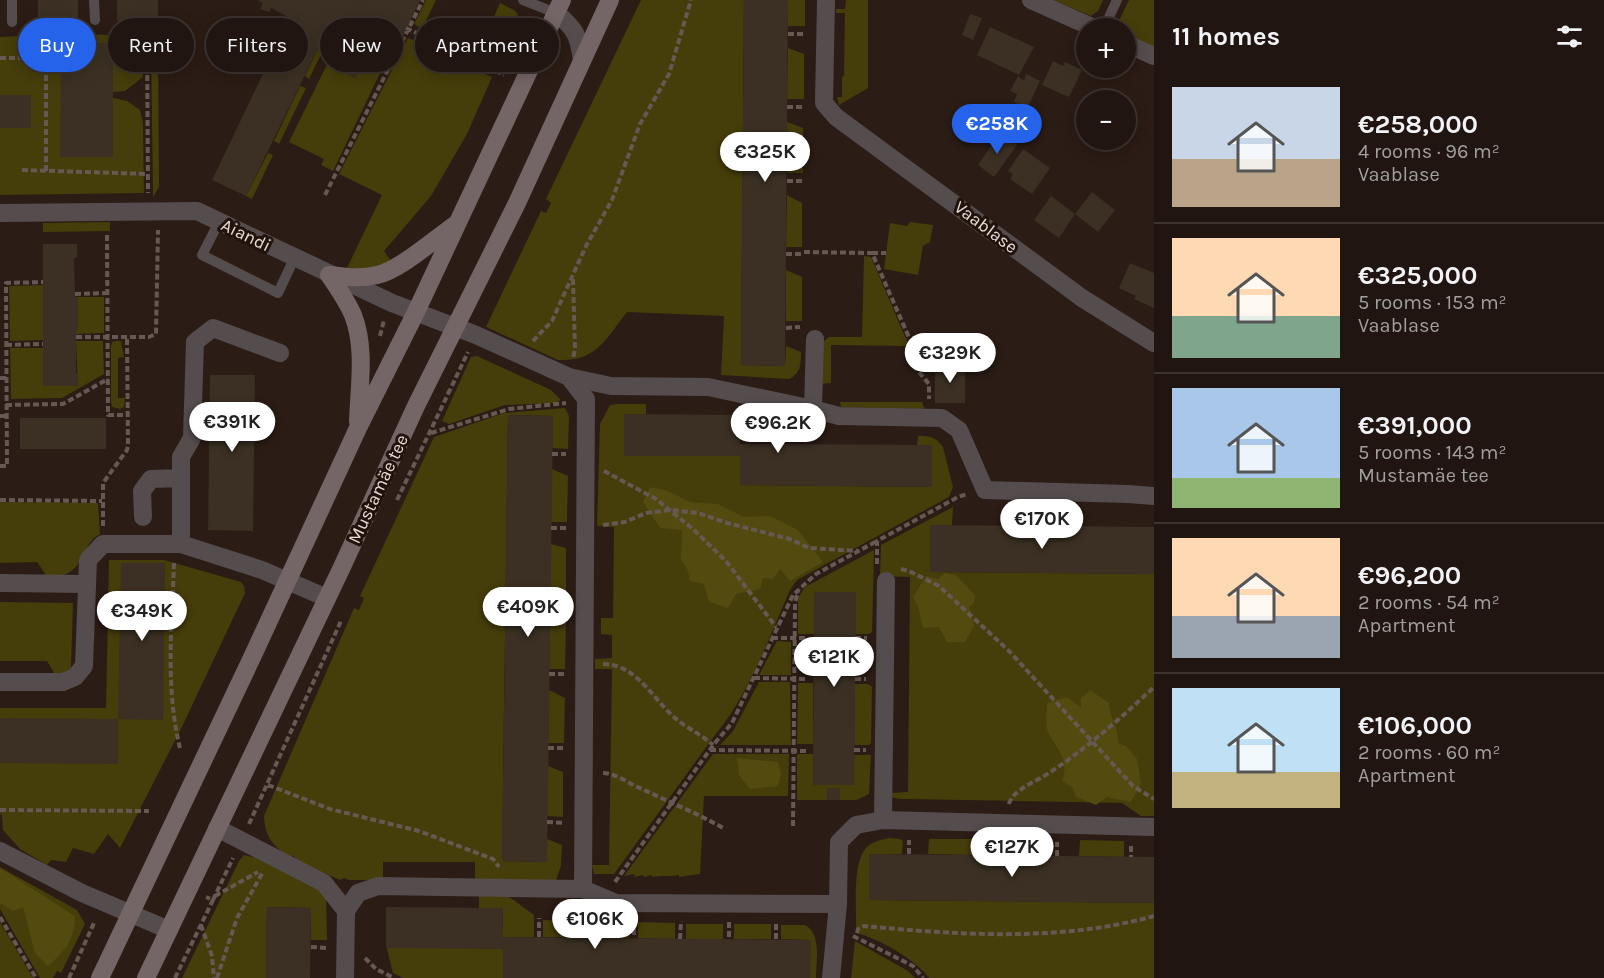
<!DOCTYPE html>
<meta charset="utf-8">
<style>
body{margin:0;font-family:Karla,sans-serif;background:#281e19;color:#f1f3f6;height:100vh;display:flex;flex-direction:column;font-size:22px;white-space:nowrap}
*{box-sizing:border-box;margin:0}
p{font-size:20px;color:#a29f9f}
.icon{flex:none;width:33px;height:33px;fill:none;stroke:currentColor;stroke-width:2;stroke-linecap:round;stroke-linejoin:round}
.map{position:relative;flex:1;overflow:hidden}
.details{display:flex;flex-direction:column;background:#201510;width:450px}
.details>*{flex:none}
.banner{position:absolute;left:18px;top:18px;width:570px;height:54px;display:flex;gap:12px}
.fabs{position:absolute;left:1076px;top:18px;display:grid;gap:12px}
.fabs a{display:grid;place-items:center;width:60px;height:60px;border-radius:50%;background:#201510;box-shadow:0 3px 15px #0003,0 0 0 2px #3d3430;font-size:30px}
.price{position:absolute;translate:-50% -51px;padding:0 14px;border-radius:21px;background:#fff;color:#222;font-size:20px;line-height:39px;filter:drop-shadow(0 2px 3px #0008)}
.price::after{content:'';position:absolute;left:50%;top:36px;width:18px;height:14px;margin-left:-9px;background:inherit;clip-path:polygon(0 0,100% 0,50% 100%)}
.price.active{background:#2563eb;color:#fff}
ul{padding:0;list-style:none}
li{display:flex;align-items:center;gap:18px;height:150px;padding:0 18px}
li+li{border-top:2px solid #3d3430}
li span{display:grid;place-items:center;flex:none;width:168px;height:120px;border-radius:0px;color:#555}
li>.icon{margin-inline-start:auto}
span .icon{width:72px;height:72px;fill:#fffc;stroke-width:1}
li b{font-size:26px}
h2{display:flex;justify-content:space-between;align-items:center;height:72px;padding:0 18px;font-size:26px}
.pill{padding:0 21px;border-radius:27px;background:#201510;box-shadow:0 3px 15px #0003,0 0 0 2px #3d3430;font-size:21px;line-height:54px}
.pill.active{background:#2563eb;color:#fff}
main{display:flex;flex:1;min-height:0}
.map>svg:first-child{display:block}
</style>
<main>
<div class="map">
<svg width="1154" height="978" viewBox="0 0 1154 978">
<rect width="100%" height="100%" fill="#2b1c15"/>
<path fill="#453d0a" d="M426,0H436L422,29L414,24Z
M641,0H744L741,365L785,366L786,346L801,352C801,364 801,372 790,379L721,375L724,316L627,312C606,339 596,362 558,360L486,327L541,211L546,213L551,203L546,199Z
M788,0H805V26H788Z
M846,0H868V88L839,105L837,97H842V77L844,76L845,13H836V9H845Z
M1052,0H1103L1098,11L1091,16Z
M1129,0H1154V48L1125,35V28H1120L1118,23Z
M500,3L514,10L518,14L499,62L491,63L477,55Z
M61,34L119,35L142,39L143,77L125,91L113,92V98L127,101L140,110L143,123L144,193L0,195V37Z
M325,34L330,36L309,79L305,76Z
M408,38L416,41L413,47L453,66L455,61L492,77L467,134L431,196L384,251L391,261L370,269L347,268L382,195L339,174Z
M154,39L158,41L159,182V187L153,197L151,40Z
M336,46L355,55L347,73L355,78L364,58L383,67L333,171L321,165L324,159L289,142Z
M788,48L804,54V99H787Z
M300,86L306,88L279,144L274,141Z
M787,122L803,128V173H787Z
M268,153L273,155L252,199L246,196Z
M787,195L802,203V247H786Z
M110,222V231L43,232V223Z
M910,222L933,225L930,242L923,246L918,275L884,269L890,223L907,226Z
M864,256L871,257L909,346L831,345V383L821,384V344L829,337H862Z
M786,270L802,277V321H786Z
M43,285V340L10,341L9,286Z
M75,297H104V333L76,334V331H78V299Z
M76,341H103L104,374L62,398L11,399L10,348H43L78,386Z
M116,341H121L124,357L118,358V398H125L124,407L120,409L112,407L111,401V346L112,342Z
M477,356L551,390L561,400L554,403L505,405L449,424L442,421L471,357Z
M840,402H922L924,407L923,409L841,407Z
M618,404H646V414H624V456H740V485L931,487L932,445H917L918,436C930,436 936,437 943,447L953,487L949,497L797,580L790,590C769,637 749,695 715,735L614,874H594L592,865H609L612,669H595V659L612,658V635L601,634V618H613L614,527L597,526L600,424L610,405Z
M565,408L569,416L568,449L552,448L553,416L508,415L502,861L547,862V839L562,845L561,866L556,880H475V862H383V880H349L344,878L340,880L294,860L295,857L292,856L290,858C273,846 265,837 264,816L354,608L359,610L364,598L360,596L434,437L504,413Z
M552,469L568,476L567,522H551Z
M0,502L98,503L100,534C84,542 85,562 71,571C65,576 56,576 48,578L37,562L0,563Z
M953,507L952,525H930V572L1154,574V816H1141L1122,803L909,799C901,799 892,800 889,793L908,792L910,577L880,576L881,545Z
M551,544L566,548V595H550Z
M874,550L872,632L869,634H798V598L805,587Z
M109,560H164L241,582L244,586L245,593L181,729L120,848L108,834L94,854L73,848L66,862L51,860L47,865L20,849L3,830L2,815L0,814V708H106Z
M0,602L73,603L71,667L69,672L56,676L47,661H0Z
M550,618L566,623L565,669H549Z
M777,641L791,642V675H759Z
M759,682H790L791,745H720L733,731Z
M798,683H813V744H797Z
M855,684H868L872,687L871,743L869,745H854Z
M549,690L565,698L564,743H548Z
M713,754H789L788,796H704L700,874L679,877V875C669,877 662,875 652,877L651,875L644,877L643,875L635,877L634,874L624,876Z
M797,754H813V785H854V755H871L869,794L857,800H840V788H828L827,800H797Z
M548,766L563,772V817L547,816Z
M890,838L900,839L903,841L902,854H869V900L1154,903V978H929C915,959 878,938 856,933C857,911 851,860 868,846C874,841 883,839 890,838Z
M929,839H976V855L928,854Z
M1006,840H1050V855H1005Z
M1080,840L1124,841V857L1079,856Z
M244,855L256,858L319,887L326,896L327,940H311V908L267,907L266,978H182L239,861Z
M0,867L77,910L85,924L61,973L57,971L53,978H40L0,909Z
M479,893H504L534,915V937H502L503,909L479,908Z
M543,920L581,921V937H543Z
M591,921L629,922V938L590,937Z
M0,922L33,978H0Z
M638,922L675,923V939L638,938Z
M686,924H723V939H686Z
M734,924H771V939H734Z
M781,925H805C822,934 816,962 816,978H810V940L781,939Z
M855,941L908,971L915,978H851Z
M386,945L503,949V978H403L393,973Z"/>
<path fill="#534a10" d="M650,487L668,491L690,502L718,504L744,517L770,516L798,530L823,562L790,581L780,569L773,579L763,578L760,589L736,594L728,608L709,602L704,584L690,581L687,568L681,560L682,530L660,528L643,502Z
M945,573L956,575L975,595L974,603L969,607L974,626L965,642H947L939,627L923,628L918,607L913,597L926,576L938,579Z
M1090,690L1109,703C1110,721 1119,726 1118,743L1126,746L1137,759L1141,784L1131,802L1107,797L1096,805L1076,797L1073,788L1062,781C1070,758 1057,751 1048,732C1045,724 1047,711 1047,703L1067,697L1081,707V698Z
M737,758L778,762L781,774L778,786L750,789L739,775Z
M0,868L75,916C75,940 65,951 48,966L35,953L23,907L13,911L0,903Z"/>
<path fill="#3b3023" d="M38,0H78V20H38Z
M117,0H158V20L117,21Z
M257,0H420L387,69L364,58L355,78L347,74L355,55L336,46L339,40L325,34L246,196L212,180L290,18L271,8L269,12L260,9L263,3Z
M744,0H788L785,366L741,365Z
M970,14L982,18L973,40L962,35Z
M990,27L1034,47L1019,75L977,55Z
M61,43H113V157H60Z
M1053,61L1063,66L1065,62L1082,70L1069,97L1042,85Z
M1026,74L1040,81L1027,109L1014,102L1017,94L1010,91L1018,76L1024,81Z
M0,95H31V128H0Z
M1000,133L1017,145L994,177L978,165Z
M1023,149L1050,168L1032,194L1010,179L1013,174L1008,171Z
M1092,192L1115,210L1098,232L1075,214Z
M1051,196L1075,214L1059,238L1034,220Z
M43,244H77V258H74L75,294V298H78V331H76V373H78V386H43Z
M1130,263L1154,273V308L1134,299L1136,296L1119,288Z
M915,353H930V364H915Z
M935,365H965V403H935Z
M210,375H255L253,531L208,530Z
M624,414L740,415V444L932,445V487L740,485V456H624Z
M508,415L553,416L547,862L502,861Z
M20,418H106V449H20Z
M930,525L1154,527V574L930,572Z
M121,563H165L163,720L118,719Z
M814,592H856L854,785H813Z
M0,718L118,719V764L0,763Z
M828,788H840V800H827Z
M869,854L1154,857V903L869,900Z
M267,907L311,908L310,978H266Z
M386,907L503,908L502,937L811,940L810,978H503V949L386,948Z"/>
<g fill="none" stroke-linecap="round" stroke-linejoin="round">
<path stroke="#665953" stroke-width="4" stroke-dasharray="6 3" stroke-linecap="butt" d="M406,28L504,75
M788,34H805
M147,39L148,193
M0,58H46V171
M787,107H805
M22,170L148,174
M787,181H805
M325,195L423,0
M107,235L108,415H128
M804,252L872,253L911,342L912,364L929,384V399
M872,253H886
M786,254H804
M573,279L575,349L573,359
M75,294L108,293
M786,328L800,327
M380,336L384,320
M76,337H149L156,334L158,230
M533,341L552,321L586,246L612,200L640,124L669,74L691,0
M6,345L43,344
M0,378H6
M447,391L449,392L468,352
M6,405L63,404L108,379
M0,416H7
M431,433L509,409L566,403
M552,454H566
M0,466H7L6,283L43,282
M604,471L656,499L693,529L726,561L776,627
M0,500L102,501
M397,500L449,392
M603,525L625,522L646,513L671,510L698,513L727,523L790,539L809,548L858,551
M103,526V483L127,450L128,445L127,337
M551,528H566
M174,563C172,625 165,687 180,748
M877,564V541L958,497L967,494
M901,569L909,571L939,586L1009,651L1133,786L1154,799
M550,601H568
M772,638H808
M855,638H867
M603,664C636,664 652,698 675,718C687,728 702,735 713,745
M549,674H567
M754,678L807,679
M855,679H866
M548,748H566
M710,750L807,751
M854,750H866
M603,773C616,773 629,784 642,789C669,802 697,813 723,828
M268,785L330,809L419,831L493,859L499,867
M1009,804C1012,790 1037,781 1049,773C1087,748 1121,718 1154,687
M0,810L149,811
M547,822L565,823
M249,824L341,621
M793,826L795,603L798,591
M983,841L984,855
M1131,846V857
M909,854V840
M1057,856V842
M615,882L714,744L732,723L793,595L816,574L877,541
M215,896L258,872
M213,900L233,858
M0,917L36,978
M634,920V938
M729,922V939
M201,925L212,956L214,978
M857,933L858,929L864,926C959,935 1061,942 1154,916
M853,936L913,966L923,978
M539,937V918
M586,937V919
M680,939L681,921
M776,939V923
M311,947L328,948
M365,958L376,969L394,978
M69,978L94,923
M175,978L213,900L206,897
M217,978L237,918L263,872"/>
<path stroke="#554c4d" stroke-width="10" d="M12,0V22
M94,0L95,20
M523,0L556,13
M1104,28L1117,0
M219,222L202,255L278,293L294,259"/>
<path stroke="#554c4d" stroke-width="18" d="M826,0L824,103L836,117L1082,298L1154,343
M1031,0L1094,28
M556,13C575,28 579,36 582,61
M1125,43L1154,56
M0,213L197,211L392,303L476,335L569,377L586,399L583,889L616,903L838,904
M815,339L813,409L839,416L942,418L959,430L985,490L1128,494L1154,496
M569,377L611,386L708,387L813,409
M181,478V457L192,438L195,342L213,328L280,353
M143,517L142,491L151,479L181,478V544
M0,583L86,584
M0,682H63L75,677L84,666L88,560L103,544H181L262,570L327,598
M883,820L886,581
M217,828L324,883L346,911
M0,851L82,893L169,930
M345,978L346,911L358,893L378,886L583,889
M831,978L838,904L839,842L856,825L883,820L1154,827"/>
<path stroke="#746566" stroke-width="18" d="M329,275C338,288 347,301 353,315C366,348 359,387 358,422
M329,275C345,277 361,279 377,275C400,270 436,238 456,224
M100,978L255,651L358,428L416,312L562,0
M146,978L342,567L416,406L517,203L610,0"/>
</g>
<g text-anchor="middle" dominant-baseline="central" stroke-width="6" stroke-linejoin="round" paint-order="stroke">
<g font-size="18" fill="#e5dad6" stroke="#21120c">
<text transform="translate(986 227) rotate(37)">Vaablase</text>
<text transform="translate(246 235) rotate(26)">Aiandi</text>
<text transform="translate(378 489) rotate(-65)">Mustamäe tee</text>
</g>
</g>
</svg>
<div class="fabs">
<a>+</a>
<a>−</a>
</div>
<b class="price active" style="left:997px;top:155px">€258K</b>
<b class="price" style="left:765px;top:183px">€325K</b>
<b class="price" style="left:950px;top:384px">€329K</b>
<b class="price" style="left:232px;top:453px">€391K</b>
<b class="price" style="left:778px;top:454px">€96.2K</b>
<b class="price" style="left:1042px;top:550px">€170K</b>
<b class="price" style="left:528px;top:638px">€409K</b>
<b class="price" style="left:142px;top:642px">€349K</b>
<b class="price" style="left:834px;top:688px">€121K</b>
<b class="price" style="left:1012px;top:878px">€127K</b>
<b class="price" style="left:595px;top:950px">€106K</b>
<div class="banner">
<a class="pill active">Buy</a>
<a class="pill">Rent</a>
<a class="pill">Filters</a>
<a class="pill">New</a>
<a class="pill">Apartment</a>
</div>
</div>
<section class="details">
<h2>11 homes<svg class="icon" aria-label="filters" viewBox="0 0 24 24"><path d="M4 7h16M4 17h16"/><circle cx="9" cy="7" r="2"/><circle cx="15" cy="17" r="2"/></svg></h2>
<ul>
<li><span style="background:linear-gradient(#c9d6e8 60%,#b9a48a 0)"><svg class="icon" aria-label="home" viewBox="0 0 24 24"><path d="M3 11l9-7 9 7M6 9v11h12V9"/></svg></span><div><b>€258,000</b><p>4 rooms · 96 m²</p><p>Vaablase</p></div></li>
<li><span style="background:linear-gradient(#ffd9b3 65%,#7fa58c 0)"><svg class="icon" aria-label="home" viewBox="0 0 24 24"><path d="M3 11l9-7 9 7M6 9v11h12V9"/></svg></span><div><b>€325,000</b><p>5 rooms · 153 m²</p><p>Vaablase</p></div></li>
<li><span style="background:linear-gradient(#a9c7e8 75%,#8fb573 0)"><svg class="icon" aria-label="home" viewBox="0 0 24 24"><path d="M3 11l9-7 9 7M6 9v11h12V9"/></svg></span><div><b>€391,000</b><p>5 rooms · 143 m²</p><p>Mustamäe tee</p></div></li>
<li><span style="background:linear-gradient(#ffd9b3 65%,#9aa5b1 0)"><svg class="icon" aria-label="home" viewBox="0 0 24 24"><path d="M3 11l9-7 9 7M6 9v11h12V9"/></svg></span><div><b>€96,200</b><p>2 rooms · 54 m²</p><p>Apartment</p></div></li>
<li><span style="background:linear-gradient(#bfe0f5 70%,#c2b280 0)"><svg class="icon" aria-label="home" viewBox="0 0 24 24"><path d="M3 11l9-7 9 7M6 9v11h12V9"/></svg></span><div><b>€106,000</b><p>2 rooms · 60 m²</p><p>Apartment</p></div></li>
</ul>
</section>
</main>
